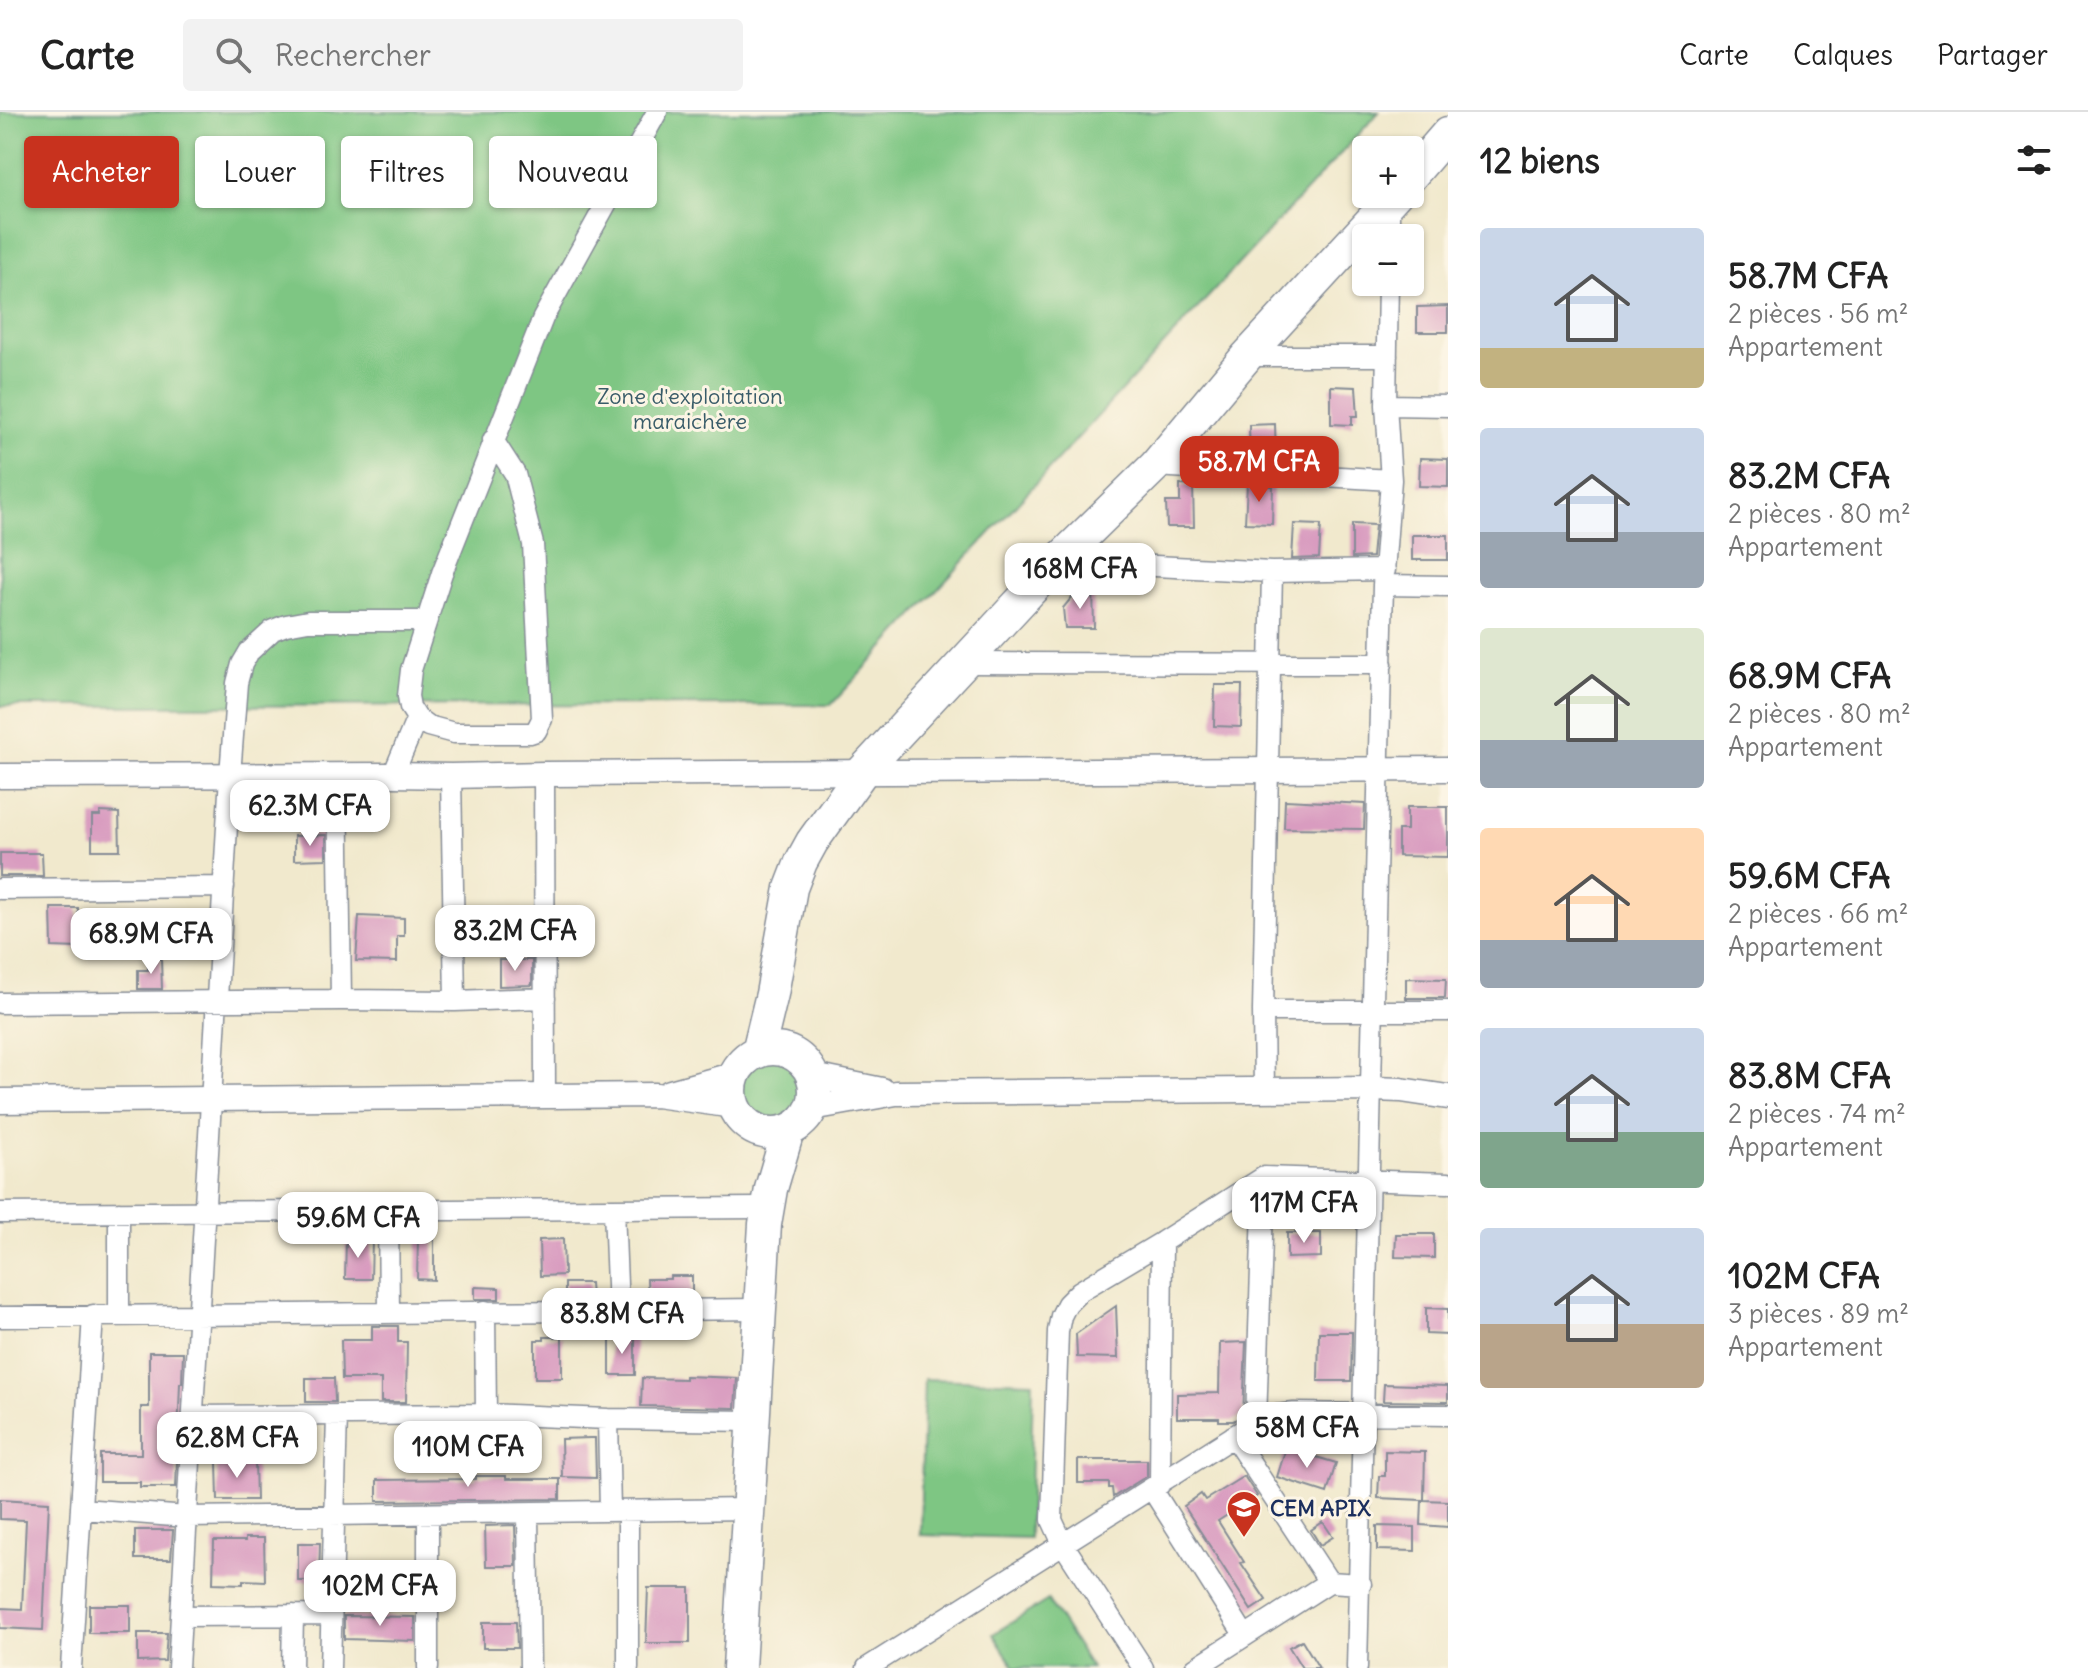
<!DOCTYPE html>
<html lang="fr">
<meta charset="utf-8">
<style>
body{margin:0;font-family:Delius,sans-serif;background:#f2f2f2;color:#222;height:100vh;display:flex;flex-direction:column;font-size:30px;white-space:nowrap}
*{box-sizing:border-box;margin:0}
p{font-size:26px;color:#767676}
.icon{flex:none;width:44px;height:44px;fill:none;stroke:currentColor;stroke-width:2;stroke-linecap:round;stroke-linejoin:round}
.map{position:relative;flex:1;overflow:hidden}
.side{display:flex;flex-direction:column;background:#fff;width:640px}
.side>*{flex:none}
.guide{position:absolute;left:24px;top:24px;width:760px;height:72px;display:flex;gap:16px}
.buttons{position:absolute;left:1352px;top:24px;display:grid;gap:16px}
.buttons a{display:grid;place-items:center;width:72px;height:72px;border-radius:8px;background:#fff;box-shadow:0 2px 6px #0004;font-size:40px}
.price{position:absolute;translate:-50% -68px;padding:0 18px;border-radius:16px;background:#fff;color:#222;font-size:26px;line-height:52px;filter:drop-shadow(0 2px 4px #0008)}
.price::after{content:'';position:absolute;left:50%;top:48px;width:24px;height:18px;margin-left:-12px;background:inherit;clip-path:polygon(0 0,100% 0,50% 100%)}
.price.current{background:#c8321e;color:#fff}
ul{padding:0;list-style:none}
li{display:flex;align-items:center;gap:24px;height:200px;padding:0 32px}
li span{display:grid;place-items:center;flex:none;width:224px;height:160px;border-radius:8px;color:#555}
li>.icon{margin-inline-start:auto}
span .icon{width:96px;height:96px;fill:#fffc;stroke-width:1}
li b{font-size:34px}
h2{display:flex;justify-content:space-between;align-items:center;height:96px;padding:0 32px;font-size:34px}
.tag{padding:0 28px;border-radius:8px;background:#fff;box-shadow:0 2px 6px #0004;font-size:28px;line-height:72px}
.tag.current{background:#c8321e;color:#fff}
header{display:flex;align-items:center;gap:48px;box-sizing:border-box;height:112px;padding:0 40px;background:#fff;border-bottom:2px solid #e0e0e0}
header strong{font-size:38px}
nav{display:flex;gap:44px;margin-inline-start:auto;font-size:28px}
.search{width:560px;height:72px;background:#f2f2f2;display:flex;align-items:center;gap:20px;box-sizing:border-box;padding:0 28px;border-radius:8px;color:#767676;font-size:30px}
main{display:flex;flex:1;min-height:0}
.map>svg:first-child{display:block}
</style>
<header>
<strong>Carte</strong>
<div class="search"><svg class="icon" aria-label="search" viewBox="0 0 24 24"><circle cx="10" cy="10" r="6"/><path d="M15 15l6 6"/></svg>Rechercher</div>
<nav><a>Carte</a><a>Calques</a><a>Partager</a></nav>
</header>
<main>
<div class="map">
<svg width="1448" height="1556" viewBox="0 0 1448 1556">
<rect width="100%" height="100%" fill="#fcf5e5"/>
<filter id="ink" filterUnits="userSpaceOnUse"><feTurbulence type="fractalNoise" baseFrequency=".0125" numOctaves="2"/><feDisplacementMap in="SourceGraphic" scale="16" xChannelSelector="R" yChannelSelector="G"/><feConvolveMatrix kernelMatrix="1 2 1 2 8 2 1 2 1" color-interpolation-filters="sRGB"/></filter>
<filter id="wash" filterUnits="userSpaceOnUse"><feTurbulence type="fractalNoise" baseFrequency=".006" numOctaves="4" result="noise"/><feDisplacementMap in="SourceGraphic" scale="32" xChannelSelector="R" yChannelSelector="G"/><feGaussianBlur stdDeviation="1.8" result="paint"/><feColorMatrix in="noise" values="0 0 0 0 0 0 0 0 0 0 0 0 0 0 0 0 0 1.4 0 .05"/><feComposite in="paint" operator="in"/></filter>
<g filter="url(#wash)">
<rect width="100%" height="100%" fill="#f1e9cd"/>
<path fill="#7ec683" stroke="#4c7a70" stroke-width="2" d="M0,0H1379L831,593L0,594Z
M740 979a33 33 0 1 1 66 0a33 33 0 1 1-66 0Z
M924,1267L1033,1270L1029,1426L920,1423Z
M1048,1488L1091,1556H1015L993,1522Z"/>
<g id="blocks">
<path fill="#d99cc0" d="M1448,194V220H1417V195Z
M1331,274L1356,275L1358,304H1352V313L1331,312Z
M1275,312L1276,348L1250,347L1249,313Z
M1420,346L1448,347V375L1419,374Z
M1247,372L1273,374L1272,412L1245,411Z
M1180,373L1193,374L1194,415H1167L1166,390H1180Z
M1294,412L1321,413L1319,446L1292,447Z
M1352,412L1375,413L1372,445L1352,446Z
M1412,423H1448V448H1412Z
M1093,475L1094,516H1065L1063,496L1072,485Z
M1215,573H1242L1241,615L1214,614Z
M1285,688L1365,692L1364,717L1284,716Z
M1407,695H1448V745L1398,744V718H1407Z
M100,700L119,701L120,738H92V704H100Z
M326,723V747L294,748V724Z
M0,741H42L43,764H0Z
M51,796H78L79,836L52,835Z
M359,804L404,806V824H397V850L356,849Z
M148,846L161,847L162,877H138V858H148Z
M499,848H532V873L499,874Z
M1406,866L1446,867L1445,886H1406Z
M1287,1121H1321V1145L1287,1146Z
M1396,1122H1434V1146L1395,1145Z
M563,1127L564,1163L540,1164L539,1128Z
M346,1128H372L371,1167H345Z
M418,1128H434V1168L417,1167Z
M670,1164H692V1185H648L647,1167H670Z
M565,1171H590L591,1186H565Z
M475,1175L499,1176V1187H475Z
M1116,1194L1118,1246L1077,1245L1076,1222Z
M1426,1196L1448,1197V1223L1426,1222Z
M372,1214H398V1230H407L406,1290H381V1267H342L341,1228H372Z
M1319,1220H1352L1351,1269H1318Z
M544,1225H562V1266H535V1228H544Z
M610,1225L635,1226V1263H610Z
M1246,1230L1243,1303L1233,1309H1219V1306H1177V1282L1219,1281L1220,1231Z
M149,1240H183L182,1271H180L176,1375H140V1370H100V1342H141V1295H149Z
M685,1264L737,1266L735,1296L641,1294L642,1266L685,1267Z
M306,1266H334L335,1290H306Z
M1384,1272L1448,1274V1290L1383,1289Z
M590,1326H595L596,1366L562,1365L561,1327Z
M1286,1336L1336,1351L1327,1381L1277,1365Z
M1385,1339L1425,1340L1424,1388L1448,1389V1415L1421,1413L1422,1388L1378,1386L1379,1364H1385Z
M255,1348L256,1388H218L217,1349Z
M1078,1348H1147V1364L1113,1385L1112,1376H1109V1371H1078Z
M476,1364H506V1367H560V1387L377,1389V1368L476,1367Z
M1244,1364L1257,1384L1218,1409L1244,1450L1241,1451L1266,1488L1251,1498L1184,1394L1201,1382L1205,1388Z
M0,1387L49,1390L43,1518L0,1516V1496L22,1497L26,1408L0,1407Z
M1323,1410L1333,1425L1320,1433L1311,1418Z
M515,1413L516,1454H486L485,1414Z
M1377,1414L1415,1415V1439L1377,1438Z
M135,1418H173L171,1447H135Z
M245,1426H264L265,1469L243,1468V1472L213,1471L214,1429H245Z
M298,1431H320L319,1469H298Z
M648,1476H690V1531H646Z
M89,1493H130V1521H89Z
M344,1504L415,1505V1529L344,1527Z
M483,1510H516L517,1536H483Z
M138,1521H167L165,1549L138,1550Z
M1302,1528L1319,1556H1302L1289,1535Z"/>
</g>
</g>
<g filter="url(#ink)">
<use href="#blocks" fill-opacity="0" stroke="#868c96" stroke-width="2"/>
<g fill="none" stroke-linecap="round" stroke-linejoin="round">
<defs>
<path id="minor" d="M1389,126V89
M1247,244H1387
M1386,293L1448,294
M493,328L515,362L533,432L542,607L536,619L530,621H454L428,614L417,606L410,595L408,584L411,558L442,461L543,206L657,0
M1155,354L1391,368
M1058,449L1272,460L1385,458
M1383,473L1448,474
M964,551L1382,552
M544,662L545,983
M338,663L341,888
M393,663L417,606
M451,664L455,889
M0,777L224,775
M0,891L341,888L455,889L545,886
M1263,899H1448
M1264,979L1263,899L1272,460
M614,1097L618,1198
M388,1098L389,1200
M119,1100V1203
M0,1101L760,1096
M485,1199L486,1302
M0,1205L760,1197
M193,1304L486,1302L608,1307L752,1309
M608,1307L610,1399
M1256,1310L1264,1065
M1233,1324L1329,1470
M1160,1372L1162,1130
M1152,1377L1245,1524
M82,1397L187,1405L748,1397
M528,1401L530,1556
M428,1402V1556
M181,1504L331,1503
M71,1556L93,1203
M178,1556L230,663L237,571L242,552L249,540L273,518L286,513L308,509H425
M292,1556L293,1503
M330,1556L337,1303
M628,1556V1399
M867,1556L1256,1310L1276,1303L1294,1301L1448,1303
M1143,1556L1063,1432L1052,1408L1058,1219L1061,1204L1067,1192L1080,1179L1162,1130L1264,1065L1448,1071
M1195,1556L1329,1470L1361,1472
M1357,1556L1383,473L1391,368L1386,293L1388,170"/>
<path id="tertiary" d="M0,664L393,663L451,664L544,662L1448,657
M813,964L882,978
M670,980L735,962
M0,989L656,983L734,994
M812,996L896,981L1373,977L1401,978L1448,985"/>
<path id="primary" d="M1410,65L1448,21
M731 979a42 42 0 1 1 84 0a42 42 0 1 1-84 0Z
M758,940L772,882L791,776L801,750L812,730L862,660L1058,449L1155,354L1247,244L1396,82
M739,1556L765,1112L771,1077L788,1019"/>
</defs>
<use href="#minor" stroke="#868c96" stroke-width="23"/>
<use href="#tertiary" stroke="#868c96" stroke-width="27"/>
<use href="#primary" stroke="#868c96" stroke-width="35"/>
<use href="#minor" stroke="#fff" stroke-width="20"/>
<use href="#tertiary" stroke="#fff" stroke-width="24"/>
<use href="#primary" stroke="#fff" stroke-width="32"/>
</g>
</g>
<defs>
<symbol id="school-pin" viewBox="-11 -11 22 30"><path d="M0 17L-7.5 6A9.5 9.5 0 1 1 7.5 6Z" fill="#c8321e" stroke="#fcf5e5"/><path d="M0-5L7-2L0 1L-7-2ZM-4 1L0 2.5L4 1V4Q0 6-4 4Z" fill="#fff"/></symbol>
</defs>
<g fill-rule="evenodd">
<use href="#school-pin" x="1224" y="1376" width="40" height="54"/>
</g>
<g text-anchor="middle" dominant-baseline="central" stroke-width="6" stroke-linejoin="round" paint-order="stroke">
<g font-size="22" fill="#395c69" stroke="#fcf5e5">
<text x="690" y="284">Zone d'exploitation<tspan x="690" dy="25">maraichère</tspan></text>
</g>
<g font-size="22" font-weight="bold" fill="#1b2f5e" stroke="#fcf5e5" text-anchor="start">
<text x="1270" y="1396">CEM APIX</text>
</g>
</g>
</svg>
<div class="buttons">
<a>+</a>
<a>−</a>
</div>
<b class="price current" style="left:1259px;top:392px">58.7M CFA</b>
<b class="price" style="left:1080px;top:499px">168M CFA</b>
<b class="price" style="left:310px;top:736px">62.3M CFA</b>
<b class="price" style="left:515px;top:861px">83.2M CFA</b>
<b class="price" style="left:151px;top:864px">68.9M CFA</b>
<b class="price" style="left:1304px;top:1133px">117M CFA</b>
<b class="price" style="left:358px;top:1148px">59.6M CFA</b>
<b class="price" style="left:622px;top:1244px">83.8M CFA</b>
<b class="price" style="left:1307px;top:1358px">58M CFA</b>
<b class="price" style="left:237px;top:1368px">62.8M CFA</b>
<b class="price" style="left:468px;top:1377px">110M CFA</b>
<b class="price" style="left:380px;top:1516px">102M CFA</b>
<div class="guide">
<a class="tag current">Acheter</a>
<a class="tag">Louer</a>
<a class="tag">Filtres</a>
<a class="tag">Nouveau</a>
</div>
</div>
<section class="side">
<h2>12 biens<svg class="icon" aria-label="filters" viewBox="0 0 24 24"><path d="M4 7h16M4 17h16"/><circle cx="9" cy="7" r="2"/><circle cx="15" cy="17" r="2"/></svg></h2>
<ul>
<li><span style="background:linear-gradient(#c9d6e8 75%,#c2b280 0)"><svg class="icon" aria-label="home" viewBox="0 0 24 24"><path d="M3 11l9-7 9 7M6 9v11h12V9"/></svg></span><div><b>58.7M CFA</b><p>2 pièces · 56 m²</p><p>Appartement</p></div></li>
<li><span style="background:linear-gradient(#c9d6e8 65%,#9aa5b1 0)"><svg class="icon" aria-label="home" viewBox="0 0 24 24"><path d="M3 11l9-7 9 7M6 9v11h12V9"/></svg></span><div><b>83.2M CFA</b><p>2 pièces · 80 m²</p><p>Appartement</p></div></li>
<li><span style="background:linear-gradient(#dfe7d0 70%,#9aa5b1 0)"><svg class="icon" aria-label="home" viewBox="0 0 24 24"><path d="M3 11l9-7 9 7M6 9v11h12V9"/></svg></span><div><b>68.9M CFA</b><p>2 pièces · 80 m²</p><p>Appartement</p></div></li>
<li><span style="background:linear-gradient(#ffd9b3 70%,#9aa5b1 0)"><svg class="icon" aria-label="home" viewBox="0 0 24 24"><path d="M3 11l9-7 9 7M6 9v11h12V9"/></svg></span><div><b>59.6M CFA</b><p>2 pièces · 66 m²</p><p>Appartement</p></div></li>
<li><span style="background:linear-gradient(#c9d6e8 65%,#7fa58c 0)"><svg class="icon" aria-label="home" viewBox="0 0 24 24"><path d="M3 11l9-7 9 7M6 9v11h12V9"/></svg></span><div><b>83.8M CFA</b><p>2 pièces · 74 m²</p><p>Appartement</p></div></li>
<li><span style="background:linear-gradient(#c9d6e8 60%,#b9a48a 0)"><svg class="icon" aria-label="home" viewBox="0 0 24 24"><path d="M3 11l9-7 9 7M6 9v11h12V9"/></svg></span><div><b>102M CFA</b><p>3 pièces · 89 m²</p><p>Appartement</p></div></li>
</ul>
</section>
</main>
